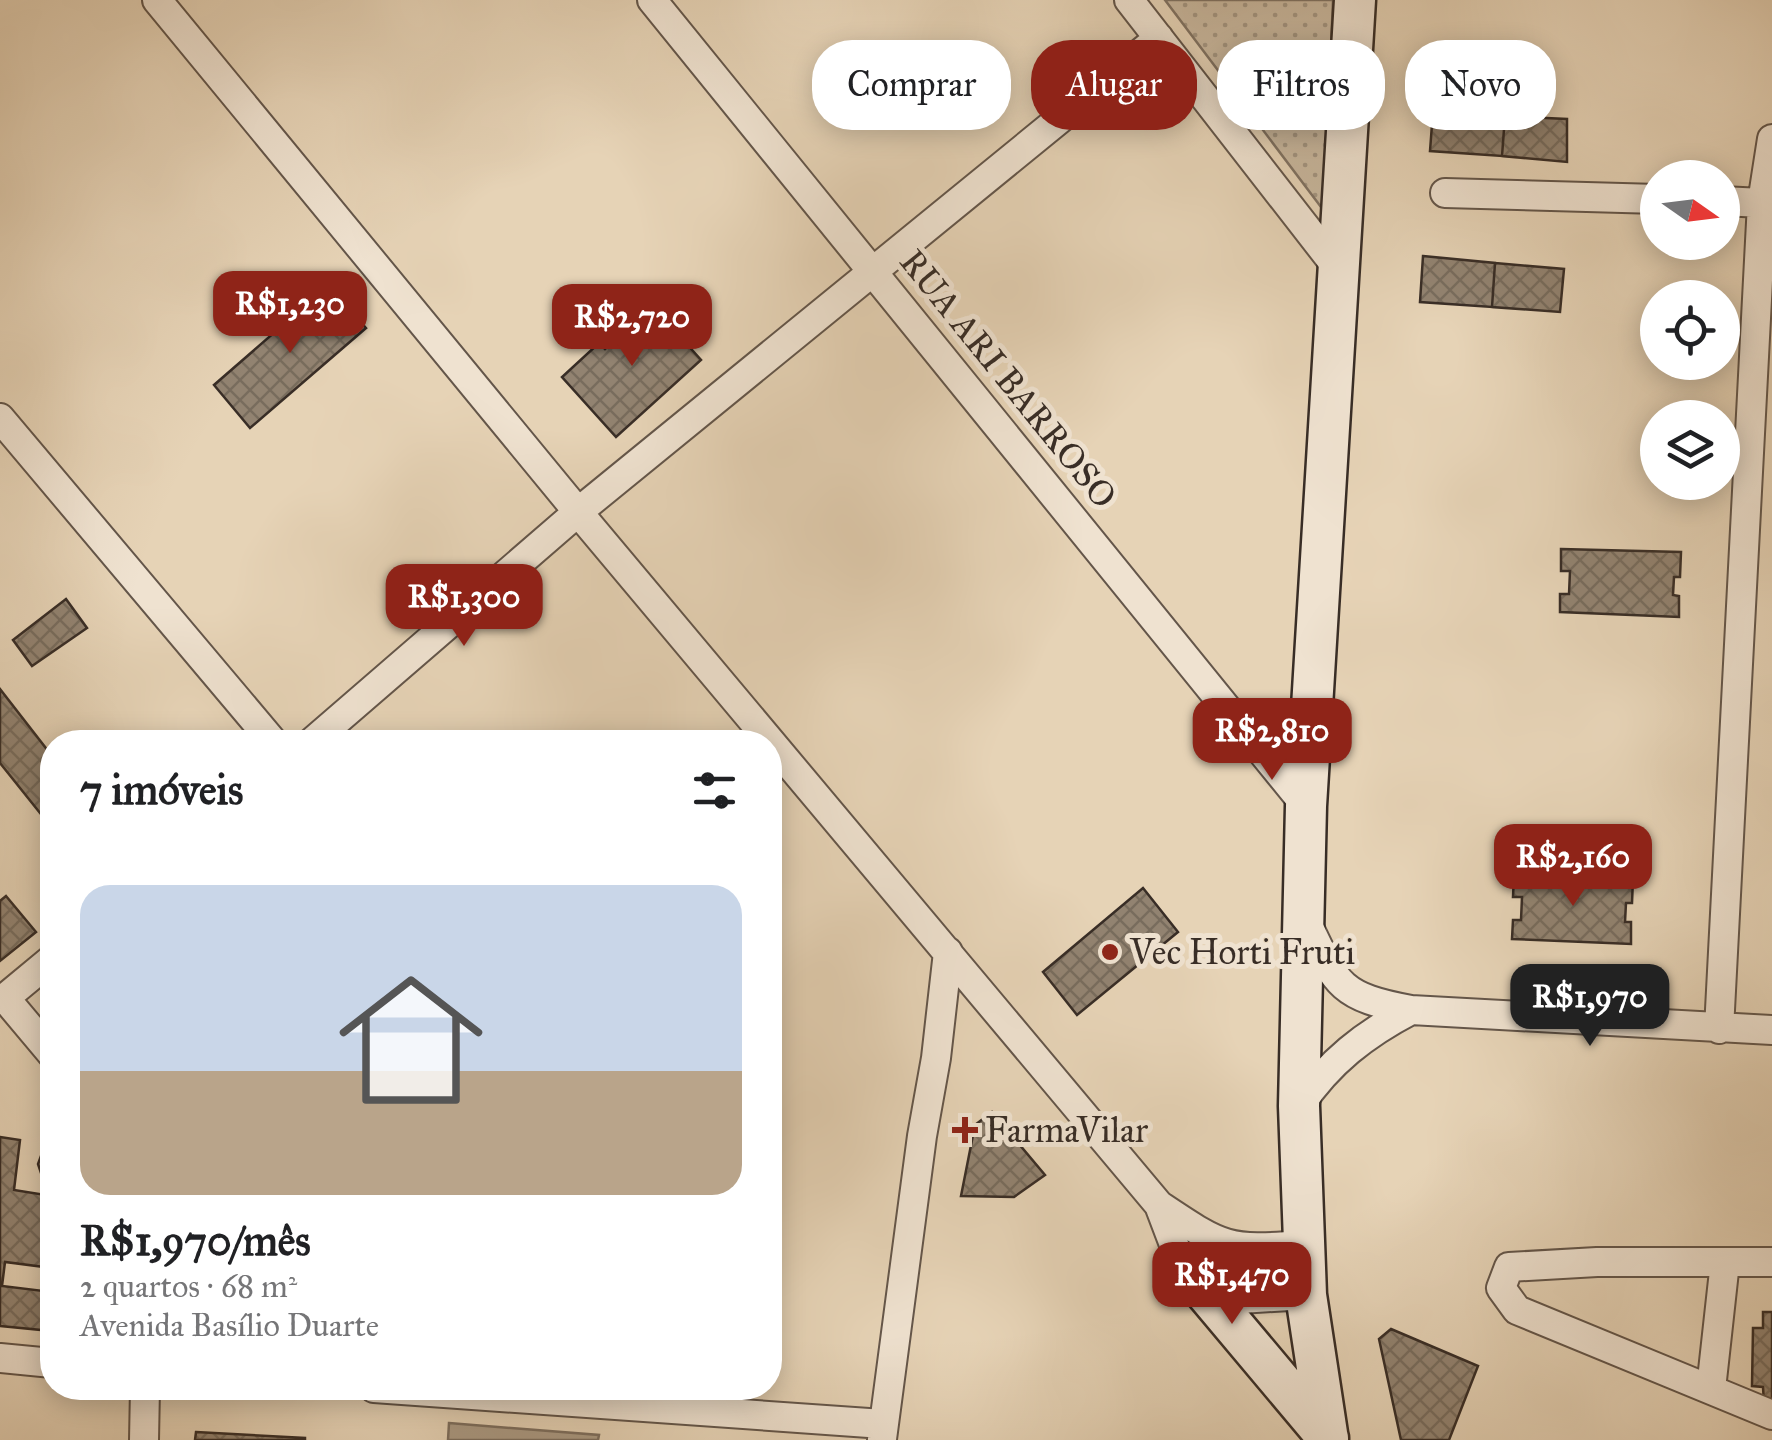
<!DOCTYPE html>
<html lang="pt">
<meta charset="utf-8">
<style>
body{margin:0;font-family:"IM FELL Great Primer",serif;background:#f6f6f6;color:#202124;height:100vh;display:flex;flex-direction:column;font-size:38px;white-space:nowrap}
*{box-sizing:border-box;margin:0}
p{font-size:32px;color:#757577}
.icon{flex:none;width:55px;height:55px;fill:none;stroke:currentColor;stroke-width:2;stroke-linecap:round;stroke-linejoin:round}
.map{position:relative;flex:1;overflow:hidden}
.drawer{position:absolute;left:40px;top:730px;width:742px;height:670px;display:flex;flex-direction:column;background:#fff;border-radius:40px;box-shadow:0 5px 25px #0003}
.drawer>*{flex:none}
.guide{position:absolute;left:812px;top:40px;width:808px;height:90px;display:flex;gap:20px}
.needle{width:65px;rotate:104deg}
.buttons{position:absolute;left:1640px;top:160px;display:grid;gap:20px}
.buttons a{display:grid;place-items:center;width:100px;height:100px;border-radius:50%;background:#fff;box-shadow:0 5px 25px #0003;font-size:50px}
.price{position:absolute;translate:-50% -85px;padding:0 22px;border-radius:20px;background:#8f2418;color:#fff;font-size:32px;line-height:65px;filter:drop-shadow(0 2px 5px #0008)}
.price::after{content:'';position:absolute;left:50%;top:60px;width:30px;height:22px;margin-left:-15px;background:inherit;clip-path:polygon(0 0,100% 0,50% 100%)}
.price.on{background:#222;color:#fff}
ul{padding:0;list-style:none}
li{display:grid;align-content:center;gap:20px;height:530px;padding:0 40px}
li span{display:grid;place-items:center;height:310px;border-radius:30px;color:#555}
li>.icon{margin-inline-start:auto}
span .icon{width:180px;height:180px;fill:#fffc;stroke-width:1}
li b{font-size:42px}
h2{display:flex;justify-content:space-between;align-items:center;height:120px;padding:0 40px;font-size:42px}
.pill{padding:0 35px;border-radius:40px;background:#fff;box-shadow:0 5px 25px #0003;font-size:35px;line-height:90px}
.pill.on{background:#8f2418;color:#fff}
.map>svg:first-child{display:block}
</style>
<div class="map">
<svg width="1772" height="1440" viewBox="0 0 1772 1440">
<defs>
<pattern id="park-dots" width="8" height="8" patternUnits="userSpaceOnUse" patternTransform="scale(2.5)"><rect width="8" height="8" fill="#c8b79e"/><path d="M2 2h.1M6 6h.1" fill="none" stroke="#a39581" stroke-width="1.8" stroke-linecap="round"/></pattern>
<pattern id="building-cross-hatch" width="8" height="8" patternUnits="userSpaceOnUse" patternTransform="scale(2.5)"><rect width="8" height="8" fill="#928371"/><path d="M0 0l8 8M0 8l8-8" fill="none" stroke="#786c5d"/></pattern>
</defs>
<rect width="100%" height="100%" fill="#e6d3b6"/>
<filter id="stains"><feTurbulence type="fractalNoise" baseFrequency=".002" numOctaves="4"/><feColorMatrix values="0 0 0 0 .2 0 0 0 0 .09 0 0 0 0 .02 0 0 0 .5 -.17"/></filter>
<radialGradient id="worn" r=".72"><stop offset=".6" stop-color="#630" stop-opacity="0"/><stop offset="1" stop-color="#630" stop-opacity=".3"/></radialGradient>
<path fill="url(#park-dots)" stroke="#807262" stroke-width="2.5" d="M1165,0H1333L1324,211Z"/>
<path fill="#ab9b85" stroke="#7d6f5f" stroke-width="2.5" d="M449,1423L599,1435L598,1440H448Z"/>
<path fill="url(#building-cross-hatch)" stroke="#382d26" stroke-width="2.5" d="M1433,111L1505,116L1502,156L1430,151Z
M1505,116L1567,119V162L1502,156Z
M1423,256L1495,263L1492,307L1420,302Z
M1495,263L1564,269L1560,312L1492,307Z
M329,285L366,328L250,428L214,385Z
M647,300L701,360L616,437L562,377L599,343L605,349L617,338L611,332Z
M1561,549L1681,552L1680,577H1674L1673,595L1679,596V617L1560,612V594H1569L1570,571H1561Z
M66,599L87,628L32,666L13,640Z
M0,689L52,756V828L0,763Z
M1514,875L1633,879L1632,903H1626L1625,922H1631V944L1512,939L1513,920H1521L1522,897H1513Z
M1143,888L1178,932L1077,1015L1043,972Z
M6,896L36,932L0,961V901Z
M992,1112L1045,1175L1014,1197L961,1196L975,1125Z
M0,1137L20,1140L14,1190L52,1196V1268L5,1262L2,1286L52,1292V1331L0,1326Z
M51,1151L52,1152V1182L43,1179L38,1164L41,1156Z
M1763,1312H1772V1402L1764,1403L1763,1387L1752,1386L1753,1328H1763Z
M1391,1329L1478,1366L1449,1440H1401L1379,1339Z
M196,1432L305,1438V1440H195Z"/>
<g fill="none" stroke-linecap="round" stroke-linejoin="round">
<defs>
<path id="street" d="M157,0L578,512L1159,1205C1222,1247 1226,1251 1302,1245
M652,0L1306,806
M1129,0L1339,270
M1445,193L1658,199
M1722,201L1762,203
M0,418L273,742
M312,742L578,512L1159,38
M1307,923C1336,985 1340,997 1411,1010L1772,1030
M0,998H5L52,959
M5,998L52,1054
M1719,1029L1762,203L1772,139
M1300,1105C1329,1062 1365,1034 1411,1010
M1159,1205L1181,1263L1224,1290L1240,1299L1306,1295
M1772,1262H1597L1509,1267L1501,1288L1517,1310L1772,1415
M0,1358L52,1363
M374,1388L883,1424
M1711,1389L1725,1262
M882,1439L922,1136L936,1058L948,952
M144,1440L145,1388"/>
<path id="secondary" d="M1181,1263L1328,1438
M1328,1440L1306,1295L1299,1106L1306,806L1355,0"/>
</defs>
<use href="#street" stroke="#64564a" stroke-width="32"/>
<use href="#secondary" stroke="#382d26" stroke-width="45"/>
<use href="#street" stroke="#efe2d0" stroke-width="28"/>
<use href="#secondary" stroke="#efe2d0" stroke-width="40"/>
</g>
<g fill="#8f2418" stroke="#efe2d0" stroke-width="4">
<circle cx="1110" cy="952" r="10"/>
<path d="M960 1115h10v10h10v10h-10v10h-10v-10h-10v-10h10z"/>
</g>
<g text-anchor="middle" dominant-baseline="central" stroke-width="10" stroke-linejoin="round" paint-order="stroke">
<g font-size="35" fill="#382d26" stroke="#efe2d0">
<text transform="translate(1008 379) rotate(51)">RUA ARI BARROSO</text>
</g>
<g font-size="35" fill="#382d26" stroke="#efe2d0" text-anchor="start">
<text x="1130" y="952">Vec Horti Fruti</text>
<text x="985" y="1130">FarmaVilar</text>
</g>
</g>
<rect width="100%" height="100%" filter="url(#stains)"/>
<rect width="100%" height="100%" fill="url(#worn)"/>
</svg>
<div class="buttons">
<a><svg class="needle" viewBox="-14 -14 28 28"><path d="M0-13l5 13h-10z" fill="#e53935"/><path d="M0 13l5-13h-10z" fill="#757577"/></svg></a>
<a><svg class="icon" aria-label="locate" viewBox="0 0 24 24"><circle cx="12" cy="12" r="6"/><path d="M12 2v4M12 18v4M2 12h4M18 12h4"/></svg></a>
<a><svg class="icon" aria-label="layers" viewBox="0 0 24 24"><path d="M12 4l9 5-9 5-9-5zM3 14l9 5 9-5"/></svg></a>
</div>
<b class="price" style="left:290px;top:356px">R$1,230</b>
<b class="price" style="left:632px;top:369px">R$2,720</b>
<b class="price" style="left:464px;top:649px">R$1,300</b>
<b class="price" style="left:1272px;top:783px">R$2,810</b>
<b class="price" style="left:1573px;top:909px">R$2,160</b>
<b class="price on" style="left:1590px;top:1049px">R$1,970</b>
<b class="price" style="left:1232px;top:1327px">R$1,470</b>
<div class="guide">
<a class="pill">Comprar</a>
<a class="pill on">Alugar</a>
<a class="pill">Filtros</a>
<a class="pill">Novo</a>
</div>
<section class="drawer">
<h2>7 imóveis<svg class="icon" aria-label="filters" viewBox="0 0 24 24"><path d="M4 7h16M4 17h16"/><circle cx="9" cy="7" r="2"/><circle cx="15" cy="17" r="2"/></svg></h2>
<ul>
<li><span style="background:linear-gradient(#c9d6e8 60%,#b9a48a 0)"><svg class="icon" aria-label="home" viewBox="0 0 24 24"><path d="M3 11l9-7 9 7M6 9v11h12V9"/></svg></span><div><b>R$1,970/mês</b><p>2 quartos · 68 m²</p><p>Avenida Basílio Duarte</p></div></li>
</ul>
</section>
</div>
